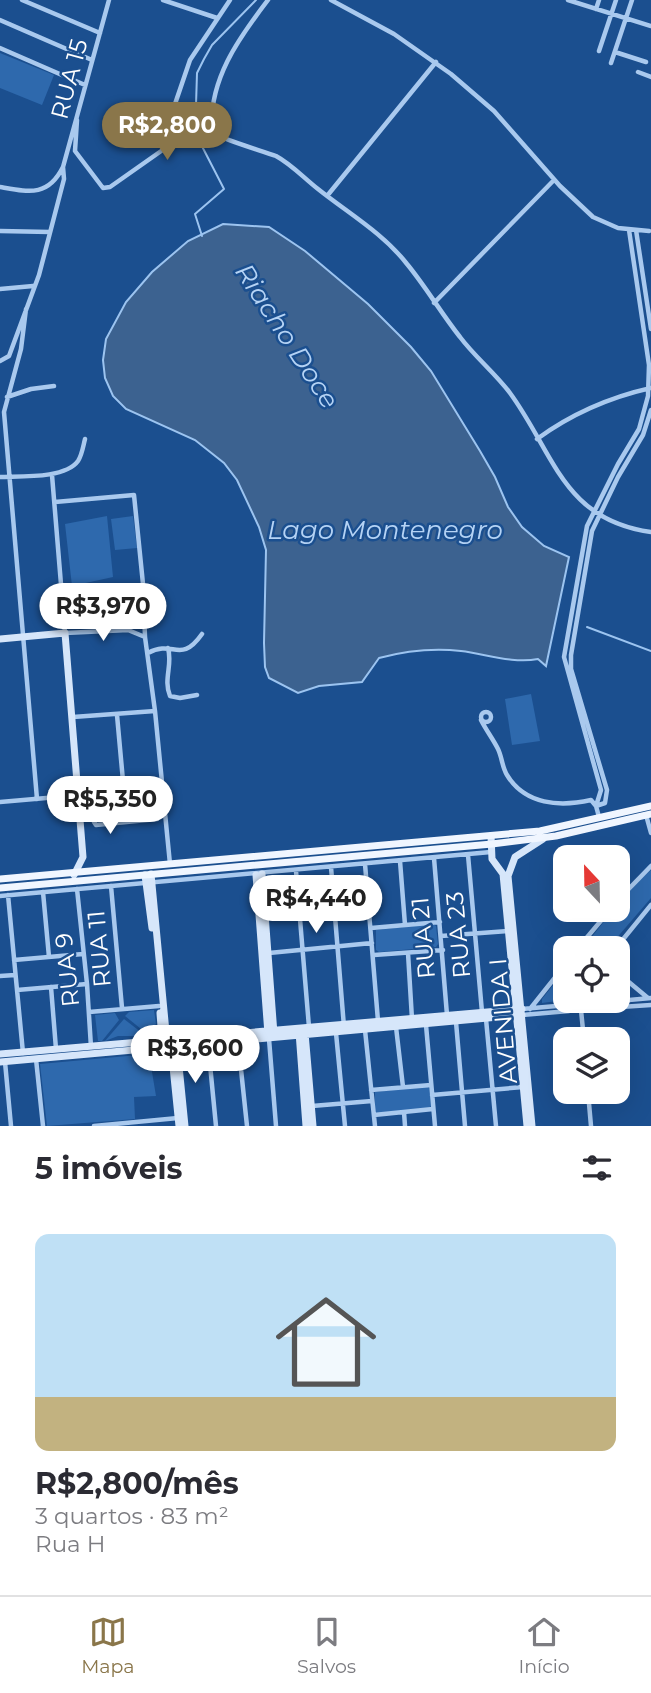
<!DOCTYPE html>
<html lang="pt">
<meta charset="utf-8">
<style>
body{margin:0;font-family:Montserrat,sans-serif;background:#f2f2f3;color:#2b2b33;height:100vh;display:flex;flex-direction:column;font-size:26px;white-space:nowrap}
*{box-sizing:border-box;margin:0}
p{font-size:23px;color:#7c7c81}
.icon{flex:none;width:38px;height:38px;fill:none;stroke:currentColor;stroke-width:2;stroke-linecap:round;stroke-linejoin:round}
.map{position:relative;height:1126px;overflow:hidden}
.details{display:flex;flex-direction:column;background:#fff;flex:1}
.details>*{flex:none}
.needle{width:46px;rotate:338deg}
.controls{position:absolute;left:553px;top:845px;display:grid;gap:14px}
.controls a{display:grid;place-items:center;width:77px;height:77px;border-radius:14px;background:#fff;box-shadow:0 7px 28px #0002;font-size:35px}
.price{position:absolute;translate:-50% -60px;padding:0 16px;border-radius:24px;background:#fff;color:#222;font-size:23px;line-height:46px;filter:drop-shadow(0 2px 4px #0008)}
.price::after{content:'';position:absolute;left:50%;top:42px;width:21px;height:16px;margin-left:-10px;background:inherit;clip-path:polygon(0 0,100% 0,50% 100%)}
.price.on{background:#8a764a;color:#fff}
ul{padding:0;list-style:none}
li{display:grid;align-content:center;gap:14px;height:371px;padding:0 35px}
li span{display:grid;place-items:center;height:217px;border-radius:14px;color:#555}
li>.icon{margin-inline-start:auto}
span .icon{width:126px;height:126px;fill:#fffc;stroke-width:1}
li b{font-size:30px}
h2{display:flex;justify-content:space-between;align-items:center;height:84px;padding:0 35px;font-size:30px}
.dock{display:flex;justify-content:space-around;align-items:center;height:98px;border-top:2px solid #e1e1e2;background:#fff;font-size:19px;color:#7c7c81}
.dock a{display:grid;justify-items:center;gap:4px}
.dock .on{color:#8a764a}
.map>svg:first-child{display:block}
</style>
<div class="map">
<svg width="651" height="1126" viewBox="0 0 651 1126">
<rect width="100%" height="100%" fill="#1b4f8f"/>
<path fill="#2e69ad" d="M0,53L54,75L42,105L0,88Z
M107,516L113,577L72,586L65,524Z
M133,516L137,548L115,550L111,519Z
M531,694L540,741L512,745L505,699Z
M651,870V898L608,948H583L613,910H618C619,894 640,880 651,870Z
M433,924L436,926L438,944L436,947L379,952L376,950V930Z
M565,970V1000L542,1003V999Z
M154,1010L156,1024L154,1026L157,1028V1034L151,1037L125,1016L129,1012Z
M115,1013L119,1020L102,1041H98L95,1015Z
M124,1019L146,1036H118L105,1041Z
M149,1054L156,1096L134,1097L135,1119L47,1126L40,1064Z
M427,1086L430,1089L431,1106L429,1109L378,1114L375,1112V1092Z"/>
<path fill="#3c6290" stroke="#9cc4f0" stroke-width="2" d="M223,224L269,227L305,251L368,304L411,347L431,371L480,451L495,477L508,507L522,527L544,546L569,557L546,666L538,659C513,664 486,654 461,651C434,648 405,651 379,658L362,682L319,686L298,693L269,678L265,667L264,643L266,550L259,527L237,480L224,463L195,440L126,409L113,396L105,378L103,360L106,339L126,302L152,272L188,241Z"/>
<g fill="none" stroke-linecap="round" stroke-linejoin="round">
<path stroke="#9cc4f0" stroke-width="2" d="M202,236L195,214L224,189L190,123L196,105L197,73L204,59L212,45L256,0
M587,627L651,651"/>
<path stroke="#a9c9ee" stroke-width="4.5" d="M22,0L100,33
M163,0L217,18
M268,0C238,39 208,81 212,132C217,138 263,151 276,156C291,164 304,178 318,189C348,213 383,233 407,264C426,287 441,313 460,337C475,357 495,373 510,393C554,453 563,520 651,532
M331,0L394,34L451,74L494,111L560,186L593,217L618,228L649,231
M568,0L651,26
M596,9L599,0
M0,20L92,60
M0,48L85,85
M599,51L616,0
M615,52L646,62
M611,63L632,0
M638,72L651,77
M77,120L75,151L103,188L110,187L164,149L167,145L175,104L190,60L230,0
M0,187C29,192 48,197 63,167L109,0
M327,196L436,62
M636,230L651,329
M0,231L50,232
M0,289L33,286
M434,303L554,180
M26,309L21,349L4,412L37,799
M0,361L9,356L39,275L64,179L63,167
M7,397L31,389L54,386
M537,439C570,415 611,397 651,388
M52,475L65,633L128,630L145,637
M0,477C20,476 65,479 78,461C82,455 83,447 85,439
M55,502L134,495L143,584L145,637L155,711L170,864
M168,648C173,665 163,679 170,696L180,698L197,695
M148,653C174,639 180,665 202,634
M481 717a5 5 0 1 1 10 0a5 5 0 1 1-10 0Z
M117,715L124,792
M73,717L155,711
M481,720C486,730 493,739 498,749C502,757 502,767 507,775C525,805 560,807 591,800L596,806
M0,802L161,788
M596,806L605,803L607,790L571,669V655L592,531L618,477L643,435L651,410
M93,811L94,822L96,825L157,819
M80,812L155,804
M646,815L651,833
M599,817L596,806L601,790L564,657L587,526L618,464L639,429L648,396L649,365L629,230
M468,855L482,1012L486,1019L496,1126
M434,858L447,1015
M400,861L405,925
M365,864L378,1021
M331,867L344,1027
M296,871L309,1027
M111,886L122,1008
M77,889L87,984L91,1047
M43,892L49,957
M8,895L23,1053
M0,896L491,852
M618,900L651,866
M371,928L440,922
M441,936L508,931
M578,948L610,910
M616,948L651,905
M269,953L372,943
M408,953L412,1019
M374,955L443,950
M14,960L83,954
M618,973L648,998
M0,976L15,975
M51,987L56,1049
M17,990L87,984
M618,1001L651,998
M575,1005L617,1001
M522,1009L568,1005
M530,1009L565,965
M575,1010L651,1005
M581,1010L584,1040
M89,1012L159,1006
M522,1015L569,1011
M456,1022L465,1126
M426,1025L435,1126
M396,1027L403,1087
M365,1030L375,1126
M336,1033L345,1126
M269,1039L276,1126
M238,1041L247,1126
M208,1044L216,1126
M36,1059L43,1126
M5,1062L11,1126
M371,1090L431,1085
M588,1092L591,1126
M432,1095L523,1087
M312,1106L372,1101
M404,1112L405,1126
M374,1115L433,1109
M94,1126L178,1118"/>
<path stroke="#d6e6fa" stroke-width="7" d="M0,639L65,633L83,857L74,875
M61,797L74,805L80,812
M491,836L492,859L503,874L527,1126
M151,874L166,1032L168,1039L177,1046L185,1126
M262,874L274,1034
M145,875L152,928
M256,875L268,1034
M160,1013L162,1040L171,1047L179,1126
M299,1032L306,1126
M305,1033L313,1126
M0,1054L522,1009
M0,1062L522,1015
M532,1126L508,876L515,857L543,839"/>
<path stroke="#f0f6ff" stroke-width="7" d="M0,879L540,831L651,806
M0,888L492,844L556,836L651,814"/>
</g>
<g text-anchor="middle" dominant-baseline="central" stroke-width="5" stroke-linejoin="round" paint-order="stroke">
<g font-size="24" fill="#fff" stroke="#1b4f8f">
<text transform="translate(69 79) rotate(-75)">RUA 15</text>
<text transform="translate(458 935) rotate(-95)">RUA 23</text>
<text transform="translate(423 938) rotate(-95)">RUA 21</text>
<text transform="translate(99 949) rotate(-95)">RUA 11</text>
<text transform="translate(67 970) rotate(-96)">RUA 9</text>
<text transform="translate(503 1021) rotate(-95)">AVENIDA I</text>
</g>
<g font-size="26" font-style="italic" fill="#b5d3f5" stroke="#1b4f8f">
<text transform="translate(287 336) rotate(57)">Riacho Doce</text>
<text x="385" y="530">Lago Montenegro</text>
</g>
</g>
</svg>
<div class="controls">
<a><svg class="needle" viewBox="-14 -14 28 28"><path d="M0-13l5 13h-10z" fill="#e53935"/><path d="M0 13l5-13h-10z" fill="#7c7c81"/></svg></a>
<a><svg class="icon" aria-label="locate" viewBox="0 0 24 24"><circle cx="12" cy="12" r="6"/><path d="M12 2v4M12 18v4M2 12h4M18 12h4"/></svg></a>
<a><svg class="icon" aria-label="layers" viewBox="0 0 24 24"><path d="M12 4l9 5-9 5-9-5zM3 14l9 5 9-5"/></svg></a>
</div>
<b class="price on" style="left:167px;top:162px">R$2,800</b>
<b class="price" style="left:103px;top:643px">R$3,970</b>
<b class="price" style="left:110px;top:836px">R$5,350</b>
<b class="price" style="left:316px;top:935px">R$4,440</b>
<b class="price" style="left:195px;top:1085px">R$3,600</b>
</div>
<section class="details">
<h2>5 imóveis<svg class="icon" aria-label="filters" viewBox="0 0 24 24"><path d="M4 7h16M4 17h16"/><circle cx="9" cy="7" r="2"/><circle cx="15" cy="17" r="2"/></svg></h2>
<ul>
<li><span style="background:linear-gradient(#bfe0f5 75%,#c2b280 0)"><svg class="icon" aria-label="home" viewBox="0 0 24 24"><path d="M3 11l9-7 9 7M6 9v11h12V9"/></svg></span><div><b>R$2,800/mês</b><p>3 quartos · 83 m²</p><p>Rua H</p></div></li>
</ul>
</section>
<nav class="dock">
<a class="on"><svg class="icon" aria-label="map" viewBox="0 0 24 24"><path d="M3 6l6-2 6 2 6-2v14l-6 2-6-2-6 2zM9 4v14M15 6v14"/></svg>Mapa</a>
<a><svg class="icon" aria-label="saved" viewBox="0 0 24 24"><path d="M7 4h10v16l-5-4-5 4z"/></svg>Salvos</a>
<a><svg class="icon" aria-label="home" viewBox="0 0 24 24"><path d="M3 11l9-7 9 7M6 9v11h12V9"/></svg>Início</a>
</nav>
